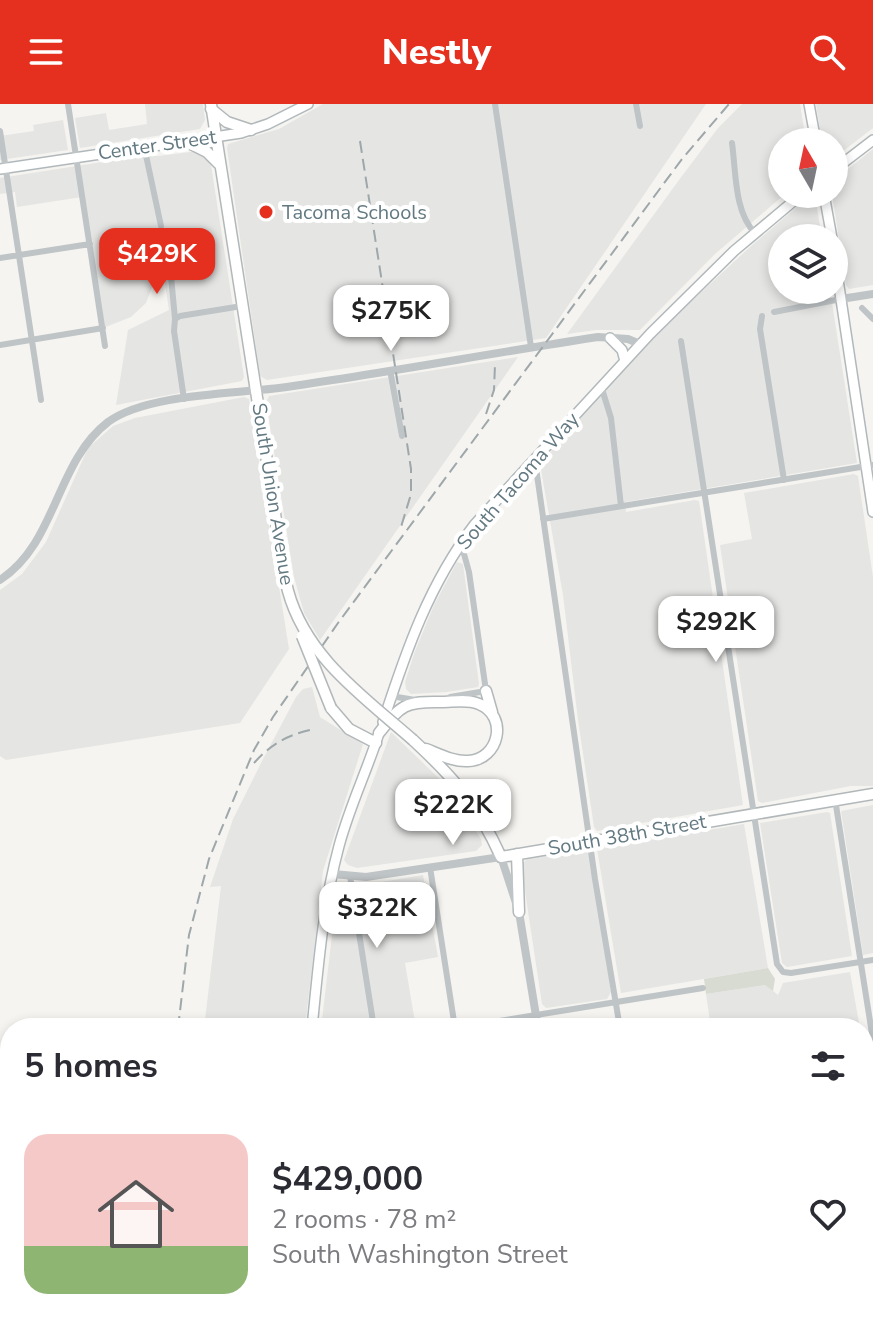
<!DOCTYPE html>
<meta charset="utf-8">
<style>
body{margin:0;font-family:"Nunito Sans",sans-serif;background:#f2f2f3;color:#2b2b33;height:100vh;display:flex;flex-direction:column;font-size:30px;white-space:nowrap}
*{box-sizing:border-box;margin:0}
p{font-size:26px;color:#7c7c81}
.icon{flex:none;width:44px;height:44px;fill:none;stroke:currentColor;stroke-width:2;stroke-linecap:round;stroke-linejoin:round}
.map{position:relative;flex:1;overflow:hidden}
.side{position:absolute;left:0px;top:914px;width:874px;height:314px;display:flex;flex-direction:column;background:#fff;border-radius:32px 32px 0 0;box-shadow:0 4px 12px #0003}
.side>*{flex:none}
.needle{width:52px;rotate:351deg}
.fabs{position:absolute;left:768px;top:24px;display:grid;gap:16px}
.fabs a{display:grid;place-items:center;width:80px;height:80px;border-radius:50%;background:#fff;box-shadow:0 4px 12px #0003;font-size:40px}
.price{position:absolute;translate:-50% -68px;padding:0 18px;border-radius:16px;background:#fff;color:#222;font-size:26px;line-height:52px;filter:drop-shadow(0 2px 4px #0008)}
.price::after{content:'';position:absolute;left:50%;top:48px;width:24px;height:18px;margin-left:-12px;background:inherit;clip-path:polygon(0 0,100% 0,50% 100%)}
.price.active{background:#e53020;color:#fff}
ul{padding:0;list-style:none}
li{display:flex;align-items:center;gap:24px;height:200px;padding:0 24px}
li+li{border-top:2px solid #e1e1e2}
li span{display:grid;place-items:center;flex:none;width:224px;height:160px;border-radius:24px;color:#555}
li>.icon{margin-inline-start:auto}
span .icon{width:96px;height:96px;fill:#fffc;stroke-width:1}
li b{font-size:34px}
h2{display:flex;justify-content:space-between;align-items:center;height:96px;padding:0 24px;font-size:34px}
header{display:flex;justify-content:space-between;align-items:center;height:104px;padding:0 24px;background:#e53020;color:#fff;font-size:36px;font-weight:800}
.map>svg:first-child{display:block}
</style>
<header><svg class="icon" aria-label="menu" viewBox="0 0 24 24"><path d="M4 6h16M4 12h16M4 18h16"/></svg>Nestly<svg class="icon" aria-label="search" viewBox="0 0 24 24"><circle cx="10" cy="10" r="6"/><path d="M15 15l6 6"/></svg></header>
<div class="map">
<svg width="873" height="1227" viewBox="0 0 873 1227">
<rect width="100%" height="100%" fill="#f5f4f0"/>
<path fill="#e5e5e4" d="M145,0H203L205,16L200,25L80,44L75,14L106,9L109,26L147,20Z
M323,0H706L546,234L267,276L260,272L227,44L228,40L279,25Z
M742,0H800L806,38H782V90H785L715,150L640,226H596L567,230L679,76L718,24Z
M816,0H873V24L834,54V38H822Z
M63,16L68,46L0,56V32L34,27L33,21Z
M873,45V181L849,185L846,181L832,90H834V76Z
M198,47L208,54L211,61L244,273L242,277L116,301L128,226L169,206L160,148L156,173L146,199L131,213L103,224L82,93L17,103L15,88L0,90V74L147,51L158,52Z
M812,94L816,98L822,134H782V186H830L857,359L625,398L626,408L695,396L699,397L743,701L597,727L594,723L578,616L563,491L540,360L617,271L670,217L750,143L806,95Z
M518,253L320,536L304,509L294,473L266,298L269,292Z
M244,293L249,295L289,545L240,619L6,656L0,652V486L22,470L46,438L88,344L113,322L135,314Z
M854,370L858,372L873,473V682H851L762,699L758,697L720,441L752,435L744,389Z
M457,458L463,460L479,580L478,583L447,588L411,590L406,585L405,578L415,547L434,501Z
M312,583L320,613L363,640L323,767L305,924H204L221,782L210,783L233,715L262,657L296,593L303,585Z
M391,628L448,683L481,735L482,741L476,747L357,764L348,761L344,756Z
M873,701V849L863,851L841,707Z
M827,708L830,709L852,852L787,863L782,859L760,719Z
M744,720L768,864L621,889L597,745Z
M589,745L611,888L607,895L546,904L542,900L521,761L528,754Z
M423,771L438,853L405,859L416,924H321L338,781L358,782Z
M850,868L860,924H711L706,890L766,881L778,891L783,879Z
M222,1218H359L361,1227H224Z"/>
<path fill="#d7dbd1" d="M768,864L775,875L773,887L765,881L706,890L704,875Z"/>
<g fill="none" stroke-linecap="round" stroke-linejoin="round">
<defs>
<path id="secondary" d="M809,0L816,38
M0,65L241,29L268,20L308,0
M834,66L873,36
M824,90L832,134
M834,149L873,408
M610,234L622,246L625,257
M383,618C406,547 429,480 475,420L650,230L734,147L802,90
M312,924C318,864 323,801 339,742C349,704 366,669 378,632
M368,1218L371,1227"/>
<path id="primary" d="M211,0L274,402
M211,5L227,18L251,26
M185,37L207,48L219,60
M486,587L492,608
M331,604L349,625L376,639
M379,629C401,601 405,597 442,598C453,598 468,595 479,600C509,612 499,656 468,657C454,658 439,650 426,645
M413,636C455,675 477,700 501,753L873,690
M517,750L519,808"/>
</defs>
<use href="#secondary" stroke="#b1b8bb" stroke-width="12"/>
<use href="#primary" stroke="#b2b8ba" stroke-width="13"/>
<path stroke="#bfc4c6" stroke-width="6" d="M68,0L105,242
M495,0L531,243
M636,0L640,22
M0,27L41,296
M732,39C736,67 734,108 755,129
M144,42L161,122
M0,154L90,140
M171,172L175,215L174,227L184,295
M862,204L873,215
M774,208L841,195
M762,212L760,225L784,376
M175,215L180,212L242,202
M681,237L777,860L783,868L791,869L873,856
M0,241L103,224
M390,266L402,332
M601,282L611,314L621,402
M531,358L536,364L595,775L620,924
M543,415L873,361
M391,592L415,596
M450,593L486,587L469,468L464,450L458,444
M835,695L873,936
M430,763L455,924
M350,772L374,924
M456,924L703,884
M864,1022L873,1021
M864,1188L873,1186
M283,1218L284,1227
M419,1218L421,1227
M503,1218L504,1227
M616,1227L673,1218"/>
<path stroke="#bfc4c6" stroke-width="8" d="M841,195L873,190
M0,476C57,439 55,359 108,318C146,290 232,290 279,284C386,269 492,249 598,233L628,235L640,240
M333,770L366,773L501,753L519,808L538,924
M325,1218L326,1227
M584,1218L585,1227"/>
<use href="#secondary" stroke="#fff" stroke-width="9"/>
<use href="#primary" stroke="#fff" stroke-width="10"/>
<path stroke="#9ea7aa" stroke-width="2" stroke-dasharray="12 6" stroke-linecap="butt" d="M360,37L411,365V390L401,423
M486,310L494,286L495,260
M254,659C270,641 287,631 310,626
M178,924L189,831L209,755L254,646L273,613L338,519L682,55L729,0
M216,1218L218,1227"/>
<defs>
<path id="primary-bridge" d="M274,402C278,430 281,460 288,487C306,553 364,593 413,636
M302,532L331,604"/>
</defs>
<use href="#primary-bridge" stroke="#b2b8ba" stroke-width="13" stroke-linecap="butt"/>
<use href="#primary-bridge" stroke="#fff" stroke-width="10"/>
</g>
<circle fill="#e53020" stroke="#fff" stroke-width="3" cx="266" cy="108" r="8"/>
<g text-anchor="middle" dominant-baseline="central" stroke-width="8" stroke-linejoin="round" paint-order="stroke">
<g font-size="20" fill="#637982" stroke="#fff">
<text transform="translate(157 41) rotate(-8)">Center Street</text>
<text transform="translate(518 377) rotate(-49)">South Tacoma Way</text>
<text transform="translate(273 390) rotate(81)">South Union Avenue</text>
<text transform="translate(627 731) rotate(-10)">South 38th Street</text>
</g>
<g font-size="20" fill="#637982" stroke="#fff" text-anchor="start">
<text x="282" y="108">Tacoma Schools</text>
</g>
</g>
</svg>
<div class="fabs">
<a><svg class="needle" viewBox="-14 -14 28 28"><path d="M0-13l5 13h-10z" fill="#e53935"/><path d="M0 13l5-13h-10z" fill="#7c7c81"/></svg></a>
<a><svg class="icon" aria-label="layers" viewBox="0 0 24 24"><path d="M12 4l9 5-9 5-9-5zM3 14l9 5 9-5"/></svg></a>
</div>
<b class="price active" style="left:157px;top:192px">$429K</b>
<b class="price" style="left:391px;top:249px">$275K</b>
<b class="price" style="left:716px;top:560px">$292K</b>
<b class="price" style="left:453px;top:743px">$222K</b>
<b class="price" style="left:377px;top:846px">$322K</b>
<section class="side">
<h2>5 homes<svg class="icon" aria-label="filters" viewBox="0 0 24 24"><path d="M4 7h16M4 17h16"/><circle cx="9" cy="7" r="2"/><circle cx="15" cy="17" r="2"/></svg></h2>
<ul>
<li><span style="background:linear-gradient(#f6c9c9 70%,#8fb573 0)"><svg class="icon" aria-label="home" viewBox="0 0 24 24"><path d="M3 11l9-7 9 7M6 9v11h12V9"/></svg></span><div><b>$429,000</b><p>2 rooms · 78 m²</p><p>South Washington Street</p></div><svg class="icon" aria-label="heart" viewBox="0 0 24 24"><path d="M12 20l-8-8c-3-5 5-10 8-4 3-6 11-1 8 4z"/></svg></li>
</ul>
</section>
</div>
